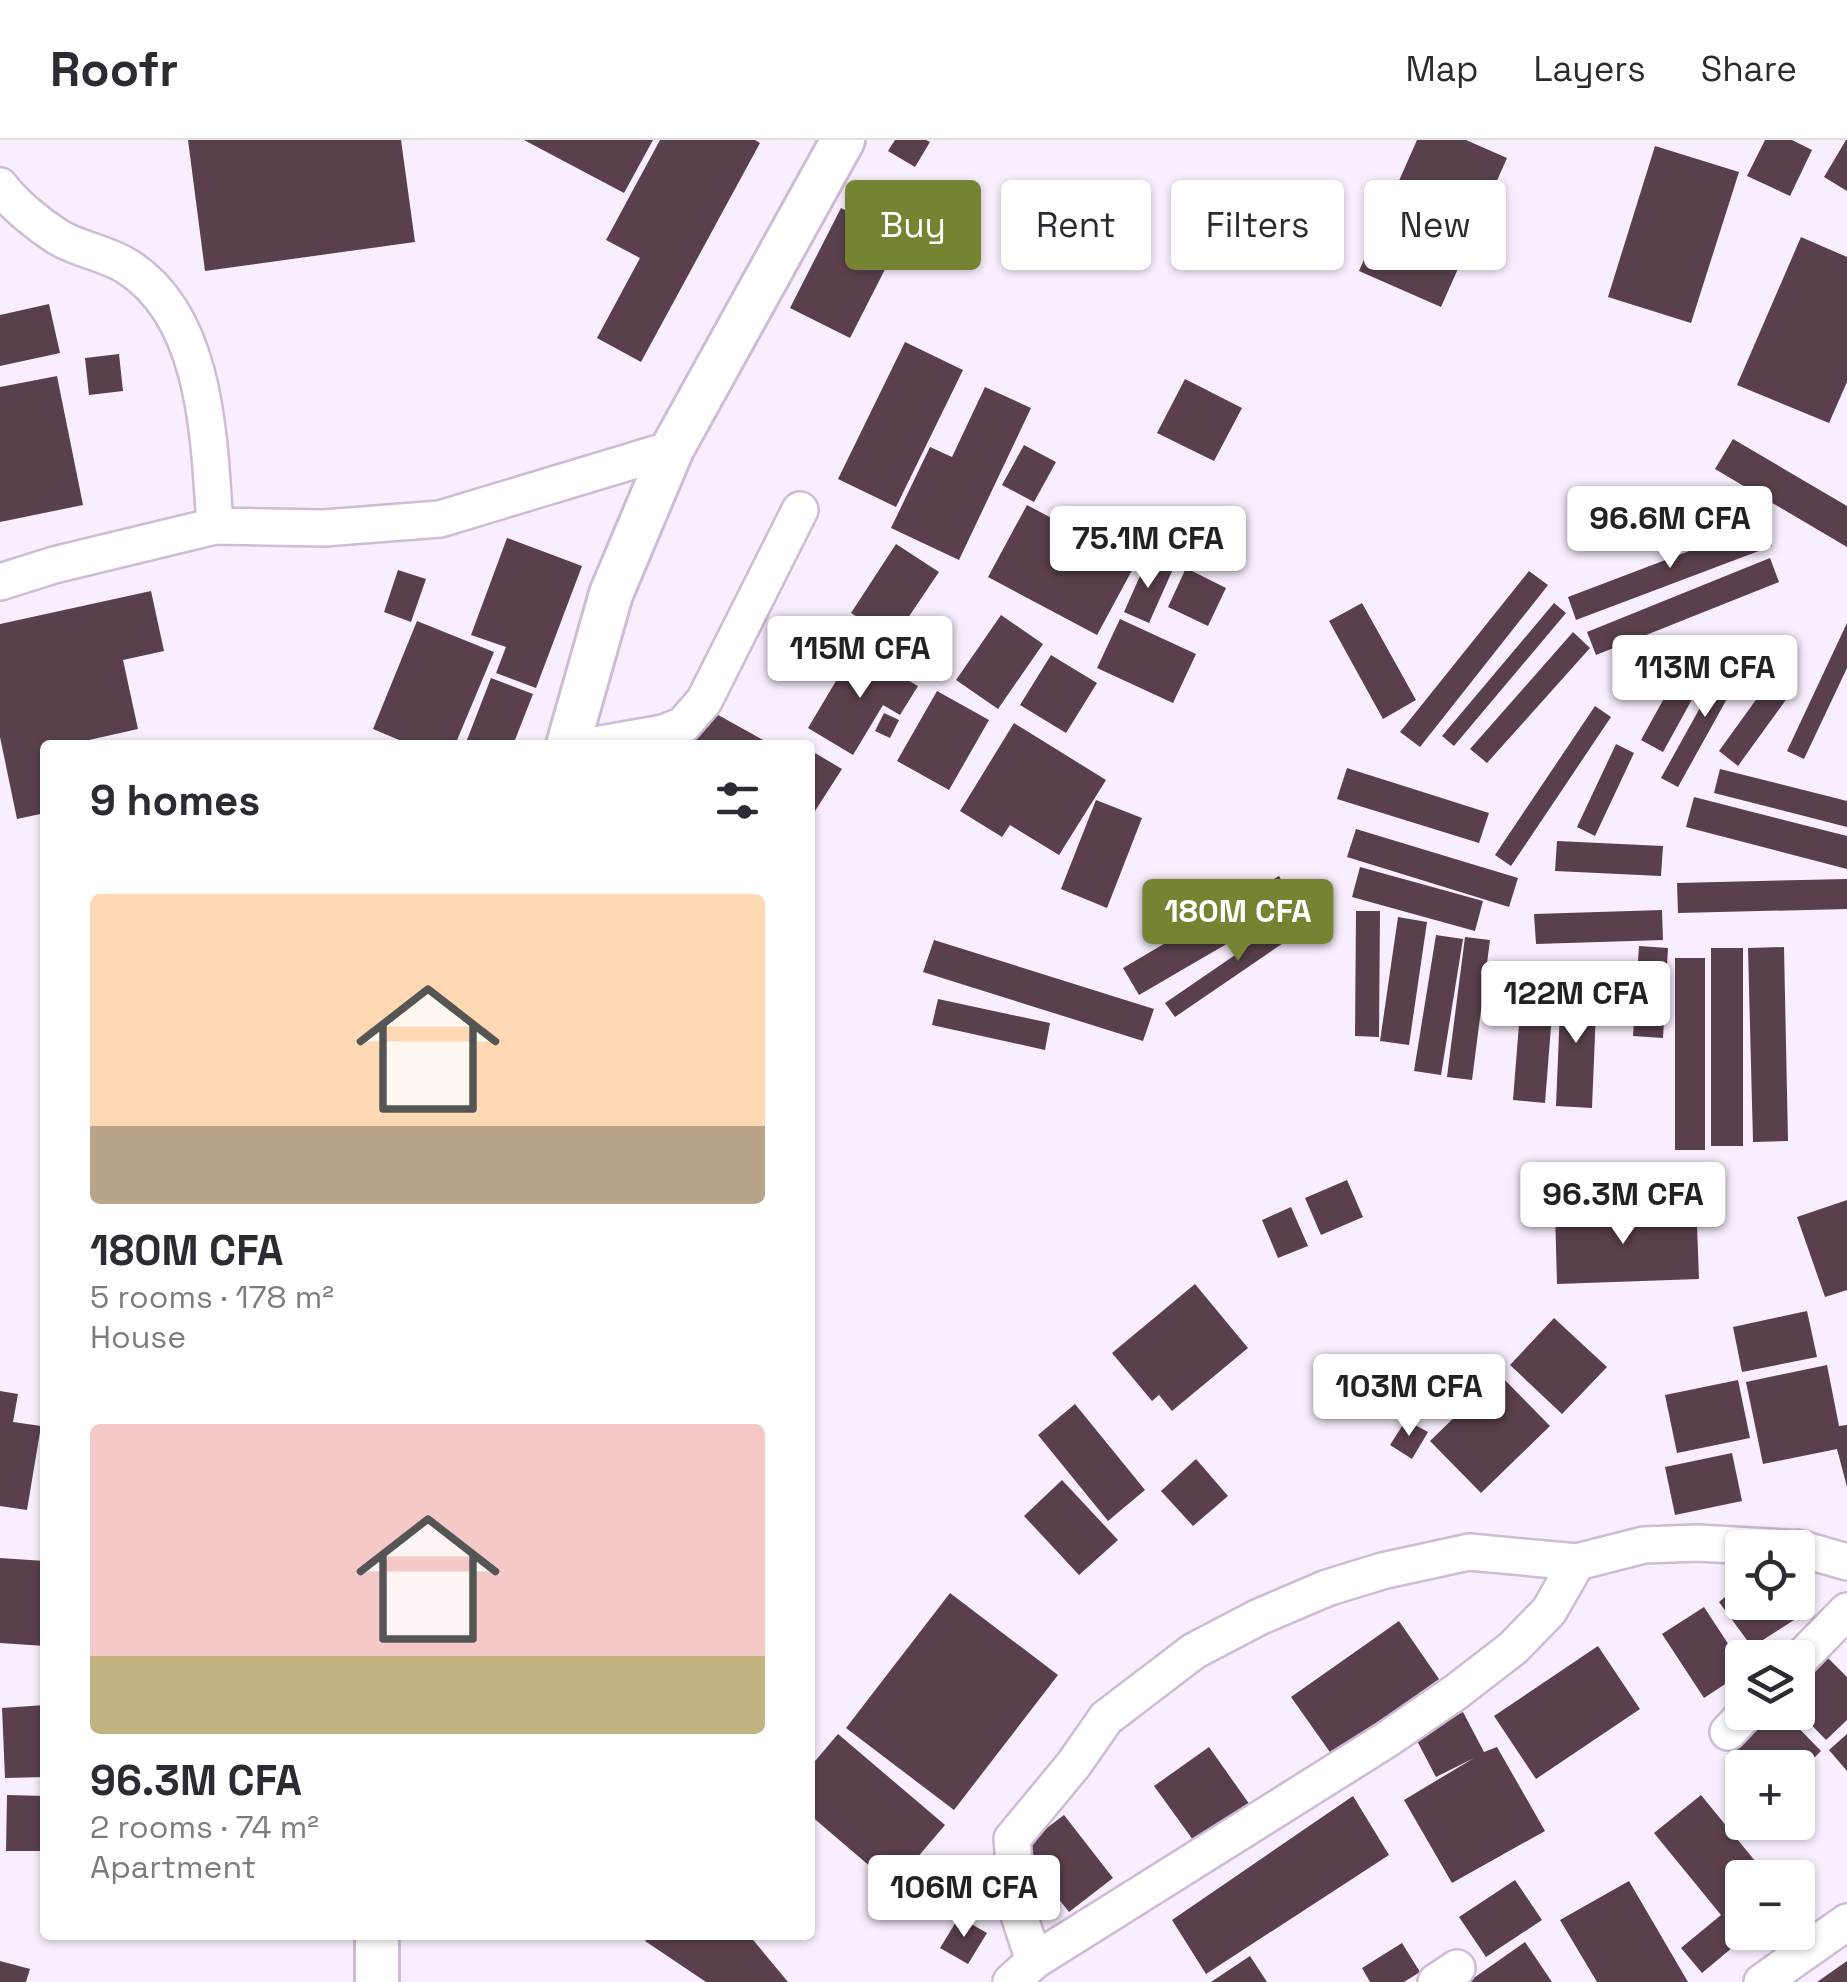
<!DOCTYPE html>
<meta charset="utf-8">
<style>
body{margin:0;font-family:"Space Grotesk",sans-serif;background:#f2f2f3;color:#2b2b33;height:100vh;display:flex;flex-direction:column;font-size:38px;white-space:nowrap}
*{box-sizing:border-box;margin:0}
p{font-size:32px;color:#7c7c81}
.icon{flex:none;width:55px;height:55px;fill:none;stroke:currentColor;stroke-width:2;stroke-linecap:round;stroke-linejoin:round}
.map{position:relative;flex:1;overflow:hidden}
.side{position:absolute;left:40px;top:600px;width:775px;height:1200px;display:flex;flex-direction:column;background:#fff;border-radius:10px;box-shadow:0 2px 8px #0004}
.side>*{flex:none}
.top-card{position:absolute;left:845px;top:40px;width:850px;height:90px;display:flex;gap:20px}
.tools{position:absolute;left:1725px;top:1390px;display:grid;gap:20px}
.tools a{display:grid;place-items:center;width:90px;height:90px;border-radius:10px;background:#fff;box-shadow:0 2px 8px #0004;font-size:50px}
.price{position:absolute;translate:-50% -85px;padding:0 22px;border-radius:10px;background:#fff;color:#222;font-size:32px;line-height:65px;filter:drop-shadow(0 2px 5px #0008)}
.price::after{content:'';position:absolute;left:50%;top:60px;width:30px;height:22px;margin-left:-15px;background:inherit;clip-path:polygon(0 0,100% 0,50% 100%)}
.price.selected{background:#758432;color:#fff}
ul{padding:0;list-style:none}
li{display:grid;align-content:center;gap:20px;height:530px;padding:0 50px}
li span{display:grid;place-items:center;height:310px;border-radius:10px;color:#555}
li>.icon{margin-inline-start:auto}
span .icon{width:180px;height:180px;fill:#fffc;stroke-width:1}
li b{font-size:42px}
h2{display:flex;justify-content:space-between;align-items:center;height:120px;padding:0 50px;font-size:42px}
.pill{padding:0 35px;border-radius:10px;background:#fff;box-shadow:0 2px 8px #0004;font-size:35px;line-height:90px}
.pill.selected{background:#758432;color:#fff}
header{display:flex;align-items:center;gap:60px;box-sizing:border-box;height:140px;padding:0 50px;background:#fff;border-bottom:2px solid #e1e1e2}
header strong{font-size:48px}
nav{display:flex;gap:55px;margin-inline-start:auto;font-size:35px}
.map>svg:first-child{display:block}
</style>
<header>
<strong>Roofr</strong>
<nav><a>Map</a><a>Layers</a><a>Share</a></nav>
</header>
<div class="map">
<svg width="1847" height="1842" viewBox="0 0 1847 1842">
<rect width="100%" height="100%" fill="#f9eefe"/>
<path fill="#5a404d" d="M188,0H401L415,102L205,131Z
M524,0H653L624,53Z
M660,0H755L760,3L641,222L597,198L640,118L606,100Z
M895,0H926L930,2L915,27L888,11Z
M1417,0H1466L1507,18L1441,167L1359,131Z
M1765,0H1792L1812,10L1790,56L1747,36Z
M1846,0H1847V51L1824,37Z
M1655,6L1739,32L1691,183L1608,157Z
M841,68L901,98L850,198L790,168Z
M1801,97L1847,117V242L1829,283L1737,245Z
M49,164L60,213L0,226V175Z
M905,202L963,230L896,367L838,339Z
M119,214L123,251L89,255L85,218Z
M57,236L83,365L0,382V247Z
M1185,239L1242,268L1214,321L1157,293Z
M985,247L1031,268L959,420L891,388L930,307L952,317Z
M1733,299L1847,366V407L1715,329Z
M1024,305L1056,322L1034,362L1002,345Z
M1027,365L1136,423L1097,495L988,437Z
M1763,383L1772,406L1576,480L1568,457Z
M507,398L582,426L536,548L496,533L506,507L471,495Z
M896,404L939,432L893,500L851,473Z
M1148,418L1173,429L1149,483L1124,472Z
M1770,418L1779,442L1596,515L1587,492Z
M1186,428L1226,448L1208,486L1168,467Z
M398,430L426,439L411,482L384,472Z
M1529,431L1548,445L1420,607L1400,592Z
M151,451L164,511L123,520L138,589L89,600L91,605H45V673L17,679L0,597V484Z
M1362,463L1416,560L1383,579L1329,481Z
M1554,463L1566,473L1454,606L1442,596Z
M1001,475L1043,504L998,569L956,540Z
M1120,479L1196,514L1173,563L1097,528Z
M417,481L494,512L455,605H411L373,589Z
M1847,483V528L1804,619L1787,611Z
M1573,492L1590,508L1487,623L1470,609Z
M855,509L918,546L900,575L883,565L853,615L808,588Z
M1731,512L1748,521L1678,647L1661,638Z
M1689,513L1711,525L1663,612L1641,600Z
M1051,515L1097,543L1066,593L1020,565Z
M1776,532L1796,546L1738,626L1719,611Z
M491,538L533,554L513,605H465Z
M937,551L989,580L949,650L897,621Z
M1595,566L1611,577L1511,726L1495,715Z
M711,571L772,605H692Z
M884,573L899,580L890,598L875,591Z
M1014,583L1106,640L1059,715L1010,685L1002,697L960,671Z
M1616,604L1634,613L1595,696L1577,687Z
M810,610L842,629L815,671L810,667Z
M1347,628L1489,673L1479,703L1337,659Z
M1720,629L1847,661V687L1714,653Z
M1694,657L1847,696V729L1686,687Z
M1096,660L1142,678L1107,768L1061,749Z
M1356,689L1518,738L1509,767L1347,717Z
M1557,701L1663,706L1661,736L1555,731Z
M1360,727L1483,761L1475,791L1352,757Z
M1279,736L1295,764L1139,855L1123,828Z
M1847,739V769L1678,773L1677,743Z
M1301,770L1311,784L1175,877L1165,863Z
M1662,770L1663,800L1536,804L1534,774Z
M1356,771H1380L1379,897L1355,896Z
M1398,777L1427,782L1409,905L1380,901Z
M1436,795L1463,799L1441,935L1414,931Z
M1465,797L1490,800L1472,940L1447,937Z
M934,800L1154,869L1143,901L923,832Z
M1639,806L1668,808L1663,898L1633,896Z
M1784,807L1788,1001L1753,1002L1748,808Z
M1711,808H1743V1006H1711Z
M1675,818H1705V1010H1675Z
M1524,821L1556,823L1545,963L1513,960Z
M1561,845L1597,847L1592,968L1556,966Z
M938,859L1050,883L1045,910L932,885Z
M1347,1040L1363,1077L1321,1095L1305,1058Z
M1847,1060V1150L1825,1157L1797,1077Z
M1291,1067L1308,1106L1278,1118L1262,1080Z
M1657,1068V1087L1697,1085L1699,1139L1557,1144L1555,1071Z
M1195,1144L1248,1208L1172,1271L1159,1255L1152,1261L1112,1213Z
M1807,1171L1817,1217L1742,1232L1733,1187Z
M1554,1178L1607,1227L1562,1274L1510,1225Z
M1827,1225L1839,1286L1847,1285V1347L1837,1309L1763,1324L1746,1242Z
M1499,1234L1550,1286L1481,1353L1430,1301Z
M1738,1240L1750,1298L1677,1313L1665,1255Z
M0,1251L18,1254L13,1282L41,1286L27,1370L0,1366Z
M1075,1264L1145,1350L1108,1381L1038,1295Z
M1406,1280L1428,1292L1412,1319L1390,1305Z
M1732,1313L1742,1361L1675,1375L1665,1327Z
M1196,1319L1228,1356L1193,1386L1161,1351Z
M1062,1340L1118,1400L1079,1435L1024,1376Z
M0,1418L45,1421V1506L0,1503Z
M1742,1443V1462H1780L1794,1480L1752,1507L1719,1462Z
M950,1453L1058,1535L954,1670L846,1588Z
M1704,1467L1742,1525V1533L1704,1558L1662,1494Z
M1399,1481L1439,1539L1332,1615L1291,1557Z
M1598,1506L1640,1569L1536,1639L1494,1576Z
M1827,1517L1847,1537V1580L1826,1600L1798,1571V1545Z
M45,1565V1637L5,1638L2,1568Z
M1463,1572L1484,1612L1497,1607L1545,1691L1452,1743L1404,1660L1474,1618L1436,1637L1415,1597Z
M1770,1572H1783L1821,1611L1798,1634V1628H1741L1727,1614Z
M838,1594L945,1685L893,1746L810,1675V1627Z
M1847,1594V1631L1829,1610Z
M1209,1607L1250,1665L1196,1704L1154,1646Z
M7,1655L45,1656V1711H6Z
M1701,1655L1769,1738H1742V1792H1751L1702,1833L1681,1808L1721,1775L1654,1693Z
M1353,1656L1389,1715L1206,1834L1172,1780Z
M1064,1675L1113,1738L1069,1772L1019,1709Z
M1515,1740L1542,1780L1486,1817L1459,1777Z
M1629,1741L1688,1842H1597L1560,1780Z
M959,1777L987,1793L968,1824L940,1808Z
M652,1795H749L788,1842H706L645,1801Z
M1525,1802L1552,1842H1468Z
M1402,1803L1420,1832L1404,1842H1370L1362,1828Z
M1250,1816L1267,1842H1211Z
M0,1821L30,1829L26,1842H0Z
M1847,1821V1842H1817Z"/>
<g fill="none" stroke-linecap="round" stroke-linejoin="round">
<defs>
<path id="minor" d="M0,46C13,64 39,85 58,97C79,110 107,113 128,127C208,178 209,302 215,386
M0,442L54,425L215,386L324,388L440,379L672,309
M595,605L663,593L683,585L704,561L800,370
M1798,1408L1847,1422
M1798,1521L1847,1471
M1728,1592L1747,1572
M1034,1821L1018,1772L1012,1699L1074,1624L1106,1578L1194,1511L1259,1477L1327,1448L1382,1431L1469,1412L1577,1422L1644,1405L1697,1403L1788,1408
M1011,1842L1034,1821L1386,1600L1456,1552L1513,1508L1549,1471L1577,1422
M1436,1842L1457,1828
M1762,1842L1847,1782"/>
<path id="tertiary" d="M568,605L611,454L672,309L843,0
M377,1842V1795"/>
</defs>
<use href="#minor" stroke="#cebbd5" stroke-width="40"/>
<use href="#tertiary" stroke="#cebbd5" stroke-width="48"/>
<use href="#minor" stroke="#fff" stroke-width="35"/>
<use href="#tertiary" stroke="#fff" stroke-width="42"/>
</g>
</svg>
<div class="tools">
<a><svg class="icon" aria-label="locate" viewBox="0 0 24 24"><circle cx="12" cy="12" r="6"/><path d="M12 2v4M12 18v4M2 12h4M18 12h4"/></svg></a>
<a><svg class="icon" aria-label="layers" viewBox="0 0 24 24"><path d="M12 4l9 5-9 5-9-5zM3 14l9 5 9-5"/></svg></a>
<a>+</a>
<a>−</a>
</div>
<b class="price" style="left:1670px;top:431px">96.6M CFA</b>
<b class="price" style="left:1148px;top:451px">75.1M CFA</b>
<b class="price" style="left:860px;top:561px">115M CFA</b>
<b class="price" style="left:1705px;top:580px">113M CFA</b>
<b class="price selected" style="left:1238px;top:824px">180M CFA</b>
<b class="price" style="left:1576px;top:906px">122M CFA</b>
<b class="price" style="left:1623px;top:1107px">96.3M CFA</b>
<b class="price" style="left:1409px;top:1299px">103M CFA</b>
<b class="price" style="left:964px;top:1800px">106M CFA</b>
<div class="top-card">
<a class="pill selected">Buy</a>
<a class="pill">Rent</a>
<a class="pill">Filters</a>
<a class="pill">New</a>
</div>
<section class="side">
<h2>9 homes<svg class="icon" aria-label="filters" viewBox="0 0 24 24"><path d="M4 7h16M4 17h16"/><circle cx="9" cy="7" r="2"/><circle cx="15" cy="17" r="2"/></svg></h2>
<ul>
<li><span style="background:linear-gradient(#ffd9b3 75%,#b9a48a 0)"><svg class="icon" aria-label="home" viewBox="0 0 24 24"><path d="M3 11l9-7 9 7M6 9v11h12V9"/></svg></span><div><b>180M CFA</b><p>5 rooms · 178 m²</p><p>House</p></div></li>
<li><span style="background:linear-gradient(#f6c9c9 75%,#c2b280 0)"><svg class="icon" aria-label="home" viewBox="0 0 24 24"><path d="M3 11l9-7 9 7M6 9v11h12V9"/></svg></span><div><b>96.3M CFA</b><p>2 rooms · 74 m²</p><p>Apartment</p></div></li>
</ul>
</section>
</div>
